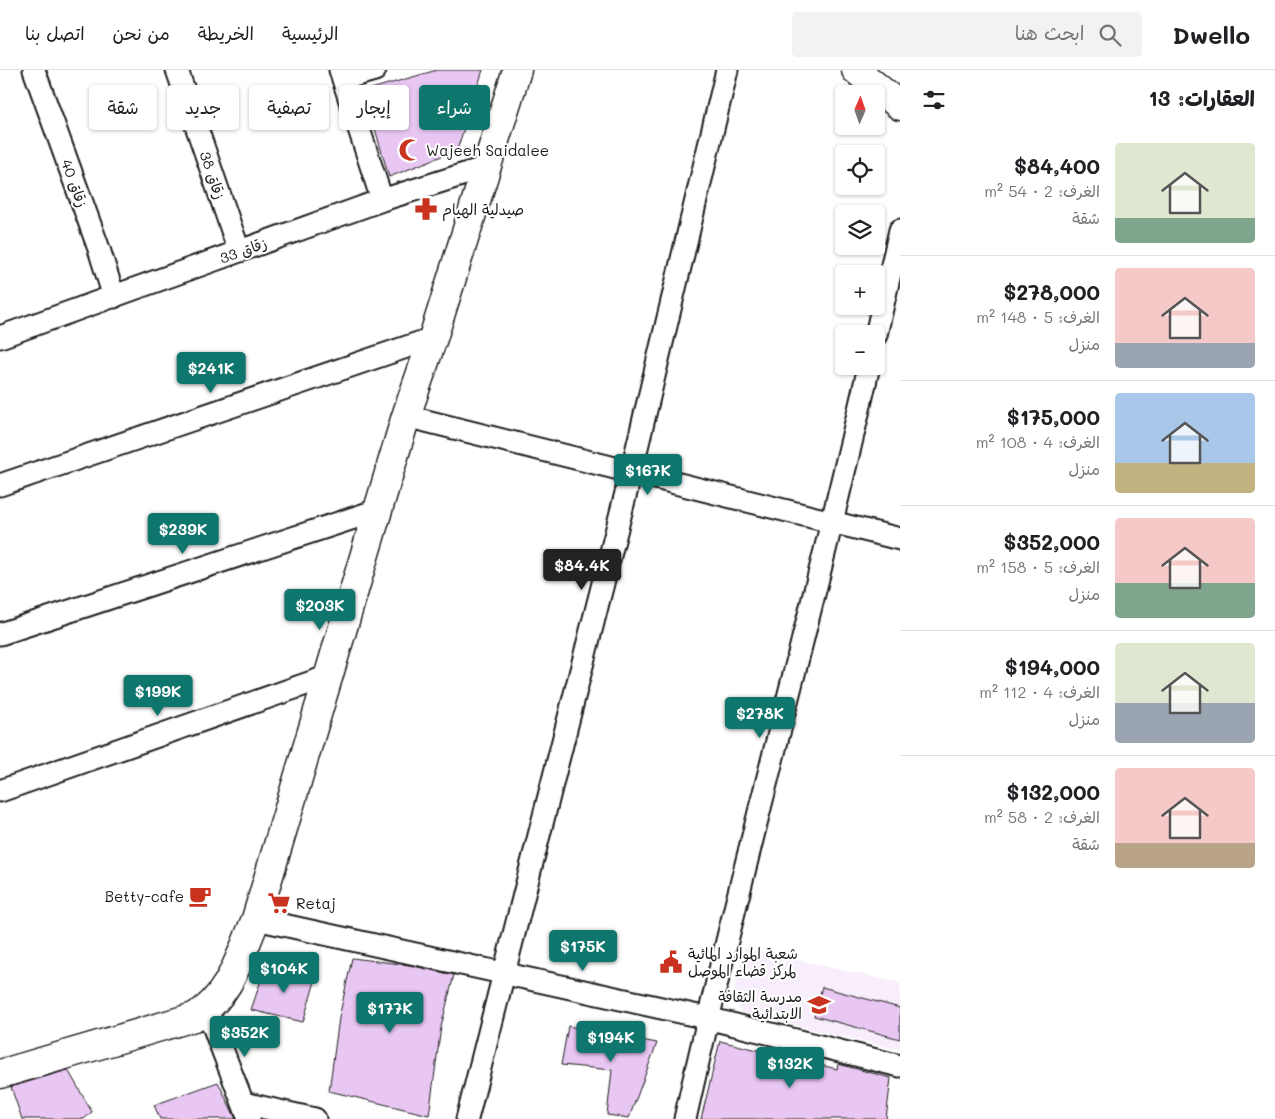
<!DOCTYPE html>
<html lang="ar">
<meta charset="utf-8">
<style>
body{margin:0;font-family:Mali,"Playpen Sans Arabic",sans-serif;background:#f2f2f2;color:#202124;direction:rtl;height:100vh;display:flex;flex-direction:column;font-size:19px;white-space:nowrap}
*{box-sizing:border-box;margin:0}
p{font-size:16px;color:#757577}
.icon{flex:none;width:28px;height:28px;fill:none;stroke:currentColor;stroke-width:2;stroke-linecap:round;stroke-linejoin:round}
.map{position:relative;flex:1;overflow:hidden;direction:ltr}
.side{display:flex;flex-direction:column;background:#fff;width:375px}
.side>*{flex:none}
.guide{position:absolute;left:15px;top:15px;width:475px;height:45px;direction:rtl;display:flex;gap:10px}
.needle{width:32px;rotate:2deg}
.tools{position:absolute;left:835px;top:15px;display:grid;gap:10px}
.tools a{display:grid;place-items:center;width:50px;height:50px;border-radius:5px;background:#fff;box-shadow:0 1px 4px #0004;font-size:25px}
.price{position:absolute;translate:-50% -42px;padding:0 11px;border-radius:5px;background:#0f766e;color:#fff;font-size:16px;line-height:32px;filter:drop-shadow(0 1px 2px #0008)}
.price::after{content:'';position:absolute;left:50%;top:30px;width:15px;height:11px;margin-left:-8px;background:inherit;clip-path:polygon(0 0,100% 0,50% 100%)}
.price.selected{background:#222;color:#fff}
ul{padding:0;list-style:none}
li{display:flex;align-items:center;gap:15px;height:125px;padding:0 20px}
li+li{border-top:1px solid #e0e0e0}
li span{display:grid;place-items:center;flex:none;width:140px;height:100px;border-radius:5px;color:#555}
li>.icon{margin-inline-start:auto}
span .icon{width:60px;height:60px;fill:#fffc;stroke-width:1}
li b{font-size:21px}
h2{display:flex;justify-content:space-between;align-items:center;height:60px;padding:0 20px;font-size:21px}
.chip{padding:0 18px;border-radius:5px;background:#fff;box-shadow:0 1px 4px #0004;font-size:18px;line-height:45px}
.chip.selected{background:#0f766e;color:#fff}
header{display:flex;align-items:center;gap:30px;box-sizing:border-box;height:70px;padding:0 25px;background:#fff;border-bottom:1px solid #e0e0e0}
header strong{font-size:24px}
nav{display:flex;gap:28px;margin-inline-start:auto;font-size:18px}
.search{width:350px;height:45px;background:#f2f2f2;display:flex;align-items:center;gap:12px;box-sizing:border-box;padding:0 18px;border-radius:5px;color:#757577;font-size:19px}
main{display:flex;flex:1;min-height:0}
.map>svg:first-child{display:block}
</style>
<header>
<strong>Dwello</strong>
<div class="search"><svg class="icon" aria-label="search" viewBox="0 0 24 24"><circle cx="10" cy="10" r="6"/><path d="M15 15l6 6"/></svg>ابحث هنا</div>
<nav><a>الرئيسية</a><a>الخريطة</a><a>من نحن</a><a>اتصل بنا</a></nav>
</header>
<main>
<section class="side">
<h2>العقارات: 13<svg class="icon" aria-label="filters" viewBox="0 0 24 24"><path d="M4 7h16M4 17h16"/><circle cx="9" cy="7" r="2"/><circle cx="15" cy="17" r="2"/></svg></h2>
<ul>
<li><span style="background:linear-gradient(#dfe7d0 75%,#7fa58c 0)"><svg class="icon" aria-label="home" viewBox="0 0 24 24"><path d="M3 11l9-7 9 7M6 9v11h12V9"/></svg></span><div><b>$84,400</b><p>الغرف: 2 · 54 m²</p><p>شقة</p></div></li>
<li><span style="background:linear-gradient(#f6c9c9 75%,#9aa5b1 0)"><svg class="icon" aria-label="home" viewBox="0 0 24 24"><path d="M3 11l9-7 9 7M6 9v11h12V9"/></svg></span><div><b>$278,000</b><p>الغرف: 5 · 148 m²</p><p>منزل</p></div></li>
<li><span style="background:linear-gradient(#a9c7e8 70%,#c2b280 0)"><svg class="icon" aria-label="home" viewBox="0 0 24 24"><path d="M3 11l9-7 9 7M6 9v11h12V9"/></svg></span><div><b>$175,000</b><p>الغرف: 4 · 108 m²</p><p>منزل</p></div></li>
<li><span style="background:linear-gradient(#f6c9c9 65%,#7fa58c 0)"><svg class="icon" aria-label="home" viewBox="0 0 24 24"><path d="M3 11l9-7 9 7M6 9v11h12V9"/></svg></span><div><b>$352,000</b><p>الغرف: 5 · 158 m²</p><p>منزل</p></div></li>
<li><span style="background:linear-gradient(#dfe7d0 60%,#9aa5b1 0)"><svg class="icon" aria-label="home" viewBox="0 0 24 24"><path d="M3 11l9-7 9 7M6 9v11h12V9"/></svg></span><div><b>$194,000</b><p>الغرف: 4 · 112 m²</p><p>منزل</p></div></li>
<li><span style="background:linear-gradient(#f6c9c9 75%,#b9a48a 0)"><svg class="icon" aria-label="home" viewBox="0 0 24 24"><path d="M3 11l9-7 9 7M6 9v11h12V9"/></svg></span><div><b>$132,000</b><p>الغرف: 2 · 58 m²</p><p>شقة</p></div></li>
</ul>
</section>
<div class="map">
<svg width="900" height="1049" viewBox="0 0 900 1049">
<rect width="100%" height="100%" fill="#fff"/>
<filter id="ink" filterUnits="userSpaceOnUse"><feTurbulence type="fractalNoise" baseFrequency=".02" numOctaves="2"/><feDisplacementMap in="SourceGraphic" scale="10" xChannelSelector="R" yChannelSelector="G"/><feConvolveMatrix kernelMatrix="1 2 1 2 8 2 1 2 1" color-interpolation-filters="sRGB"/></filter>
<g filter="url(#ink)">
<path fill="#f8eefb" d="M744,878L900,913V980L742,943L732,928Z"/>
<path fill="#e9c7f3" stroke="#1c1c1c" d="M437,0H483L457,80L389,107L364,21Z
M352,888L409,895L454,905L441,957L429,1045L329,1021L339,948Z
M266,895L316,908L303,952L251,940Z
M822,917L900,938V969L814,946Z
M568,956L657,973L629,1048L607,1045L612,1000L561,995Z
M720,971L837,999L838,994L891,1008L886,1049H701Z
M68,1000L92,1042L84,1049H22L11,1017Z
M218,1012L236,1049H160L154,1035Z"/>
<g fill="none" stroke-linecap="round" stroke-linejoin="round">
<defs>
<path id="minor" d="M34,0L99,179L114,227
M177,0L239,181
M340,0L382,130
M343,9L375,0
M876,265L900,160
M0,267L382,130L487,97
M406,346L900,469
M0,415L433,268
M0,564L378,440
M0,721L329,606
M256,849L707,948L900,996
M207,940L249,1049
M243,1033L315,1049
M467,1049L631,403L727,0
M685,1049C741,797 812,548 869,296"/>
<path id="tertiary" d="M856,0L900,36
M0,1004L194,947C230,928 240,885 256,849L406,346L433,268L517,0"/>
</defs>
<use href="#minor" stroke="#1c1c1c" stroke-width="25"/>
<use href="#tertiary" stroke="#1c1c1c" stroke-width="31"/>
<use href="#minor" stroke="#fff" stroke-width="21"/>
<use href="#tertiary" stroke="#fff" stroke-width="28"/>
</g>
</g>
<defs>
<symbol id="mosque-bare" viewBox="-9 -9 18 18"><path d="M3.5-4.9A6 6 0 1 0 3.5 4.9A5 5 0 1 1 3.5-4.9Z" fill="#c8321e" stroke="#fff" stroke-width="2.5" paint-order="stroke"/></symbol>
<symbol id="pharmacy-bare" viewBox="-9 -9 18 18"><path d="M-2-6h4v4h4v4h-4v4h-4v-4h-4v-4h4Z" fill="#c8321e" stroke="#fff" stroke-width="2.5" paint-order="stroke"/></symbol>
<symbol id="cafe-bare" viewBox="-9 -9 18 18"><path d="M-5.5-4.5H6V0H3Q3 3.5 0 3.5H-2.5Q-5.5 3.5-5.5 0ZM3-3.2v2h1.7v-2ZM-6 4.5H4V6H-6Z" fill="#c8321e" stroke="#fff" stroke-width="2.5" paint-order="stroke"/></symbol>
<symbol id="supermarket-bare" viewBox="-9 -9 18 18"><path d="M-6-5.5h2.5l.6 2H6L4.5 2H-2.5L-4.4-4H-6ZM-1.5 3.2a1.3 1.3 0 1 0 .1 0ZM3 3.2a1.3 1.3 0 1 0 .1 0Z" fill="#c8321e" stroke="#fff" stroke-width="2.5" paint-order="stroke"/></symbol>
<symbol id="civic-bare" viewBox="-9 -9 18 18"><path d="M-.6-6.5H3V-4.5H.6V-3L4-1V1h2V6H-6V1h2V-1L-.6-3ZM-1.2 2.5V6h2.4V2.5Z" fill="#c8321e" stroke="#fff" stroke-width="2.5" paint-order="stroke"/></symbol>
<symbol id="university-bare" viewBox="-9 -9 18 18"><path d="M0-5L7-2L0 1L-7-2ZM-4 1L0 2.5L4 1V4Q0 6-4 4Z" fill="#c8321e" stroke="#fff" stroke-width="2.5" paint-order="stroke"/></symbol>
</defs>
<g fill-rule="evenodd">
<use href="#mosque-bare" x="394" y="64" width="32" height="32"/>
<use href="#pharmacy-bare" x="410" y="123" width="32" height="32"/>
<use href="#cafe-bare" x="184" y="810" width="32" height="32"/>
<use href="#supermarket-bare" x="263" y="817" width="32" height="32"/>
<use href="#civic-bare" x="655" y="876" width="32" height="32"/>
<use href="#university-bare" x="803" y="919" width="32" height="32"/>
</g>
<g text-anchor="middle" dominant-baseline="central" stroke-width="4" stroke-linejoin="round" paint-order="stroke">
<g font-size="15" fill="#1c1c1c" stroke="#fff" text-anchor="start">
<text x="426" y="80">Wajeeh Saidalee</text>
<text x="442" y="139">صيدلية الهيام</text>
<text x="184" y="826" text-anchor="end">Betty-cafe</text>
<text x="296" y="833">Retaj</text>
<text x="688" y="883">شعبة الموارد المائية<tspan x="688" dy="17">لمركز قضاء الموصل</tspan></text>
<text x="802" y="926" text-anchor="end">مدرسة الثقافة<tspan x="802" dy="17">الابتدائية</tspan></text>
</g>
<g font-size="15" fill="#1c1c1c" stroke="#fff">
<text transform="translate(213 105) rotate(71)">زقاق 38</text>
<text transform="translate(75 113) rotate(70)">زقاق 40</text>
<text transform="translate(243 180) rotate(-20)">زقاق 33</text>
</g>
</g>
</svg>
<div class="tools">
<a><svg class="needle" viewBox="-14 -14 28 28"><path d="M0-13l5 13h-10z" fill="#e53935"/><path d="M0 13l5-13h-10z" fill="#757577"/></svg></a>
<a><svg class="icon" aria-label="locate" viewBox="0 0 24 24"><circle cx="12" cy="12" r="6"/><path d="M12 2v4M12 18v4M2 12h4M18 12h4"/></svg></a>
<a><svg class="icon" aria-label="layers" viewBox="0 0 24 24"><path d="M12 4l9 5-9 5-9-5zM3 14l9 5 9-5"/></svg></a>
<a>+</a>
<a>−</a>
</div>
<b class="price" style="left:211px;top:324px">$241K</b>
<b class="price" style="left:648px;top:426px">$167K</b>
<b class="price" style="left:183px;top:485px">$239K</b>
<b class="price selected" style="left:582px;top:521px">$84.4K</b>
<b class="price" style="left:320px;top:561px">$203K</b>
<b class="price" style="left:158px;top:647px">$199K</b>
<b class="price" style="left:760px;top:669px">$278K</b>
<b class="price" style="left:583px;top:902px">$175K</b>
<b class="price" style="left:284px;top:924px">$104K</b>
<b class="price" style="left:390px;top:964px">$177K</b>
<b class="price" style="left:245px;top:988px">$352K</b>
<b class="price" style="left:611px;top:993px">$194K</b>
<b class="price" style="left:790px;top:1019px">$132K</b>
<div class="guide">
<a class="chip selected">شراء</a>
<a class="chip">إيجار</a>
<a class="chip">تصفية</a>
<a class="chip">جديد</a>
<a class="chip">شقة</a>
</div>
</div>
</main>
